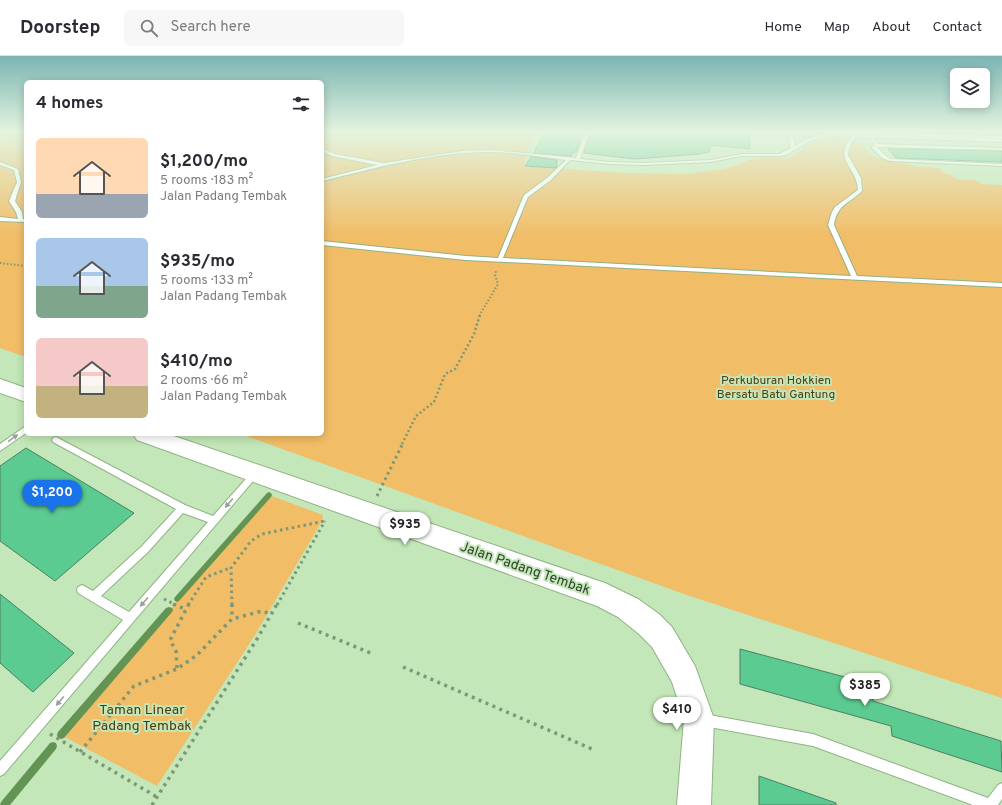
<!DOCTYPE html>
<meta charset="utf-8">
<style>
body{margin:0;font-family:Overpass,sans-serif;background:#f7f7f7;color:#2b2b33;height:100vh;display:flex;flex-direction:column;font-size:15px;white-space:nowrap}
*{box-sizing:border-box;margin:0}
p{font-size:13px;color:#7c7c81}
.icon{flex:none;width:22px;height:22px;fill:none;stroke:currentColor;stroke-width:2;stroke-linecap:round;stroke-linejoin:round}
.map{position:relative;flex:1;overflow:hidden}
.details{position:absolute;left:24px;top:24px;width:300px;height:356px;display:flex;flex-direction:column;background:#fff;border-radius:6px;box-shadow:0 2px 10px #0003}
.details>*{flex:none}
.fabs{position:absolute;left:950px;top:12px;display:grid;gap:8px}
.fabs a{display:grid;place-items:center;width:40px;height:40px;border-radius:6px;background:#fff;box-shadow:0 2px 10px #0003;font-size:20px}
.price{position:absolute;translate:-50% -34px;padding:0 9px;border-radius:14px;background:#fff;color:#222;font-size:13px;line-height:26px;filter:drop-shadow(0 1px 2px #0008)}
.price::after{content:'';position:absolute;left:50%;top:24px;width:12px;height:9px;margin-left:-6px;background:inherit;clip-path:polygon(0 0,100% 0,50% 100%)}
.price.current{background:#1a73e8;color:#fff}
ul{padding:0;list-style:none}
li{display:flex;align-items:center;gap:12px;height:100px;padding:0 12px}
li span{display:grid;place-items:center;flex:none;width:112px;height:80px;border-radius:6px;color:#555}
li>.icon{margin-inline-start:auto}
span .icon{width:48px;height:48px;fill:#fffc;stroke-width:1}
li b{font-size:17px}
h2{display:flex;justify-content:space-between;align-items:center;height:48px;padding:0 12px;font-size:17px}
header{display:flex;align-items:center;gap:24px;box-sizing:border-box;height:56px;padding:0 20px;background:#fff;border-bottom:1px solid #e1e1e2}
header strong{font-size:19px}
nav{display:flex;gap:22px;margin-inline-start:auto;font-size:14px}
.search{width:280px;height:36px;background:#f7f7f7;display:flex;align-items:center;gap:10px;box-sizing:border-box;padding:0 14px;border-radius:6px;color:#7c7c81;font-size:15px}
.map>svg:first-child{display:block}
</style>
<header>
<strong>Doorstep</strong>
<div class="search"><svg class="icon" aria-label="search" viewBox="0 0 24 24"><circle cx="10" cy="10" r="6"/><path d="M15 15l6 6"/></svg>Search here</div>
<nav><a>Home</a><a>Map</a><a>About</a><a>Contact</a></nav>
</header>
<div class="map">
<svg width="1002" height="749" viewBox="0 0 1002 749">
<rect width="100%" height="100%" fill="#c3e7b8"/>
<path fill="#f1bd67" d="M0,75H26V301L0,292Z
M322,75H539L528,92L524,110L626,117L688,118L728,112L755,102L791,101L813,86L833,81L859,85L874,101L916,110L939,112L944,117C952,117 952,121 958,123C966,125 976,122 982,128L1002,129V642L684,538L241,378H322Z
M269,439L323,459L322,465L255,579L157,730L61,679Z"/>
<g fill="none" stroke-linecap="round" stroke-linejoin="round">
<path fill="#639453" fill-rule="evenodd" d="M269,436L271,437L272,439L271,441L179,545L177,546L175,545L174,543L175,541L267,437Z
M169,551L172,552L173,554L172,556L64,682L61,683L58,682L57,679L58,676L166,552Z
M53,686L56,687L57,690L56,693L10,749H0L1,746L50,687Z"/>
</g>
<path fill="#5bcb91" stroke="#4c8063" d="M546,75H590L583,79L576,96H573L571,100L534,97L536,94H535Z
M600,75H749L750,93L711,89L709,96L700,98L635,103L584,97L589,81Z
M888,93L1002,95V106L896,102Z
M531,101L557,104L556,112L525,110Z
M26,392L134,457L55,525L0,485V410Z
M0,538L74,597L33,636L0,607Z
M740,593L871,628L873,645L1001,685L1002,716L892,680L891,670L740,628Z
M759,720L836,747V749H759Z"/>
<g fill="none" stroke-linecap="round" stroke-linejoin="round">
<defs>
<path id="service" d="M593,75H599L588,80L580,103L610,106L643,107L711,104L741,98H779L791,92L787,75H791L795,90L806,83L830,76L832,77L810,85L786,99L779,100H741L711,106L643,109L610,108L570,104L551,124L528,141L503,202L851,220L828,169L832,156L835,151L858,134C857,111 835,106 849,84C851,81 852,79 855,77L857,78L849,92L848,99L861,122L862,135C849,148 837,148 834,169L857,220L1002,227V231L466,204L322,189V185L466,200L498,202L524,139L547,122L566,104C541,101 515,96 490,96C434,96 375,112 322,125V123L377,109L332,100L322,95V92L335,98L384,107L462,95L491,94L576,102L584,79Z
M868,77H870L878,88L1002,92V94L877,91L886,100L891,103L1002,108V110L890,105L882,102L872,92V91L875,89Z
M0,106L18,113L21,126L15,145L22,156L23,163L26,164V166L0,165V161L18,163L16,156L9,145L17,126L14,114L0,109Z
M26,370V377L0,395V388Z
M56,381L185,449L213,460L252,416L255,415L258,416L259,418L4,718L0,720V705L123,564L78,537L77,534L78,531L82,529L93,535L142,490L176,453L53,386L52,384L53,382ZM183,457L208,466L129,556L101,540L148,496Z
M704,658L813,678L988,742L998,729L1002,727V743L998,749H973L813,690L704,670L700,668L698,664L700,660Z"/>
<path id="minor" d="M827,75L1002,80V86L830,80L826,77Z"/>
<path id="tertiary" d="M0,323L26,332V346L0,337Z
M133,378H168L605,527L638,543L659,558L672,571L695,610L714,663L711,749H677L684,663L672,626L652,591L639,578L618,561L597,550L137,384Z"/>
</defs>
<use href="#service" stroke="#90b285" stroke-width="2"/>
<use href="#minor" stroke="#90b285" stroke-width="2"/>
<use href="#tertiary" stroke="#90b285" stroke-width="2"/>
<path stroke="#7e9776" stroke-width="2" stroke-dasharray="1.5 2" stroke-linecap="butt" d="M0,207L26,210
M479,260L498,228L495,219L496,215"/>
<path stroke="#7e9776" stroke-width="2.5" stroke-dasharray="2 2.5" stroke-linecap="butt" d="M402,388L416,360L434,346L445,318L455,313L474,278L480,259"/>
<path stroke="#7e9776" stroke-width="3" stroke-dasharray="2.5 3.5" stroke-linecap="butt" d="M377,440L403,387
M164,543L176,549
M188,549L206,521L230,512
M232,549L231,512L251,485L262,478L325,465
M277,549L325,465"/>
<path stroke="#7e9776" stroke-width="3.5" stroke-dasharray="3 4.5" stroke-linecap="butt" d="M173,548L185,553
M232,548V563
M298,567L373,598
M403,611L592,693
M177,612L176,595L170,584L189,548
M50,678L157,741
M80,696L134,630L177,613L197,599L232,563L262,555L271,558
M152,749L257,583L277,548"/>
<use href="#service" fill="#fff" fill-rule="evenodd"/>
<use href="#minor" fill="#fff" fill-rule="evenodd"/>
<use href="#tertiary" fill="#fff" fill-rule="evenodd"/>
</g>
<defs><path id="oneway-solid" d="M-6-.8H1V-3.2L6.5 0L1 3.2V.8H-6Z"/></defs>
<g fill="#99a097">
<use href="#oneway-solid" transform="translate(13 382) rotate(-36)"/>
<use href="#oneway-solid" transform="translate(229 447) rotate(131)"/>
<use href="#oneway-solid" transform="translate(144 546) rotate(131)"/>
<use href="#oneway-solid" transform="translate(60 645) rotate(130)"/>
</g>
<linearGradient id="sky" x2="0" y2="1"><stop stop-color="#7bb5b3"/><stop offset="0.42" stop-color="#e4f4df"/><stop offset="1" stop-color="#e4f4df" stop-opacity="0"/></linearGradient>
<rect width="1002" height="180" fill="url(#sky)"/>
<g text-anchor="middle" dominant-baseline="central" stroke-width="4" stroke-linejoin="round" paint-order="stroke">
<g font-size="12" fill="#523a10" stroke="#c3e7b8">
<text x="776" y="325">Perkuburan Hokkien<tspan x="776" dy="14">Bersatu Batu Gantung</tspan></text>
</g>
<g font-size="14" fill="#33422f" stroke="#c3e7b8">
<text transform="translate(525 513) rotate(19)">Jalan Padang Tembak</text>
</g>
<g font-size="14" fill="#523a10" stroke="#c3e7b8">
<text x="142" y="654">Taman Linear<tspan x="142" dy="16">Padang Tembak</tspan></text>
</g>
</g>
</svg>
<div class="fabs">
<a><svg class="icon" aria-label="layers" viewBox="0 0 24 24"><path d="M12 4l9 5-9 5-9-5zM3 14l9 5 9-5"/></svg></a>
</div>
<b class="price current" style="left:52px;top:458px">$1,200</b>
<b class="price" style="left:405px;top:490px">$935</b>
<b class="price" style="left:865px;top:651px">$385</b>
<b class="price" style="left:677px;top:675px">$410</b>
<section class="details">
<h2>4 homes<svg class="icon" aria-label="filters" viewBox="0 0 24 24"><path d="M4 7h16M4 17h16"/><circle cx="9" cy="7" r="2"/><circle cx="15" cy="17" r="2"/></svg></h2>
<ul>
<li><span style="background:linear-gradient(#ffd9b3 70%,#9aa5b1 0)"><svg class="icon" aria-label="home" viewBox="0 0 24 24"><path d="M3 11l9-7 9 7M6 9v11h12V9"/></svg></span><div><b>$1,200/mo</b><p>5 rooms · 183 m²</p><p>Jalan Padang Tembak</p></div></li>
<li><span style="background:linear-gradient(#a9c7e8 60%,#7fa58c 0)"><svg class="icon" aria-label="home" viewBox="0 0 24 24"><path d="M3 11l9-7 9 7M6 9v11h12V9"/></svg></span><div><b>$935/mo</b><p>5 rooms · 133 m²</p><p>Jalan Padang Tembak</p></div></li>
<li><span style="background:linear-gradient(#f6c9c9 60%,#c2b280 0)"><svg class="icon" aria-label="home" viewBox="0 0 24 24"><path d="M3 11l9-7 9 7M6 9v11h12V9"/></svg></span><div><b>$410/mo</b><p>2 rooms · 66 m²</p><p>Jalan Padang Tembak</p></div></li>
</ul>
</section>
</div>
